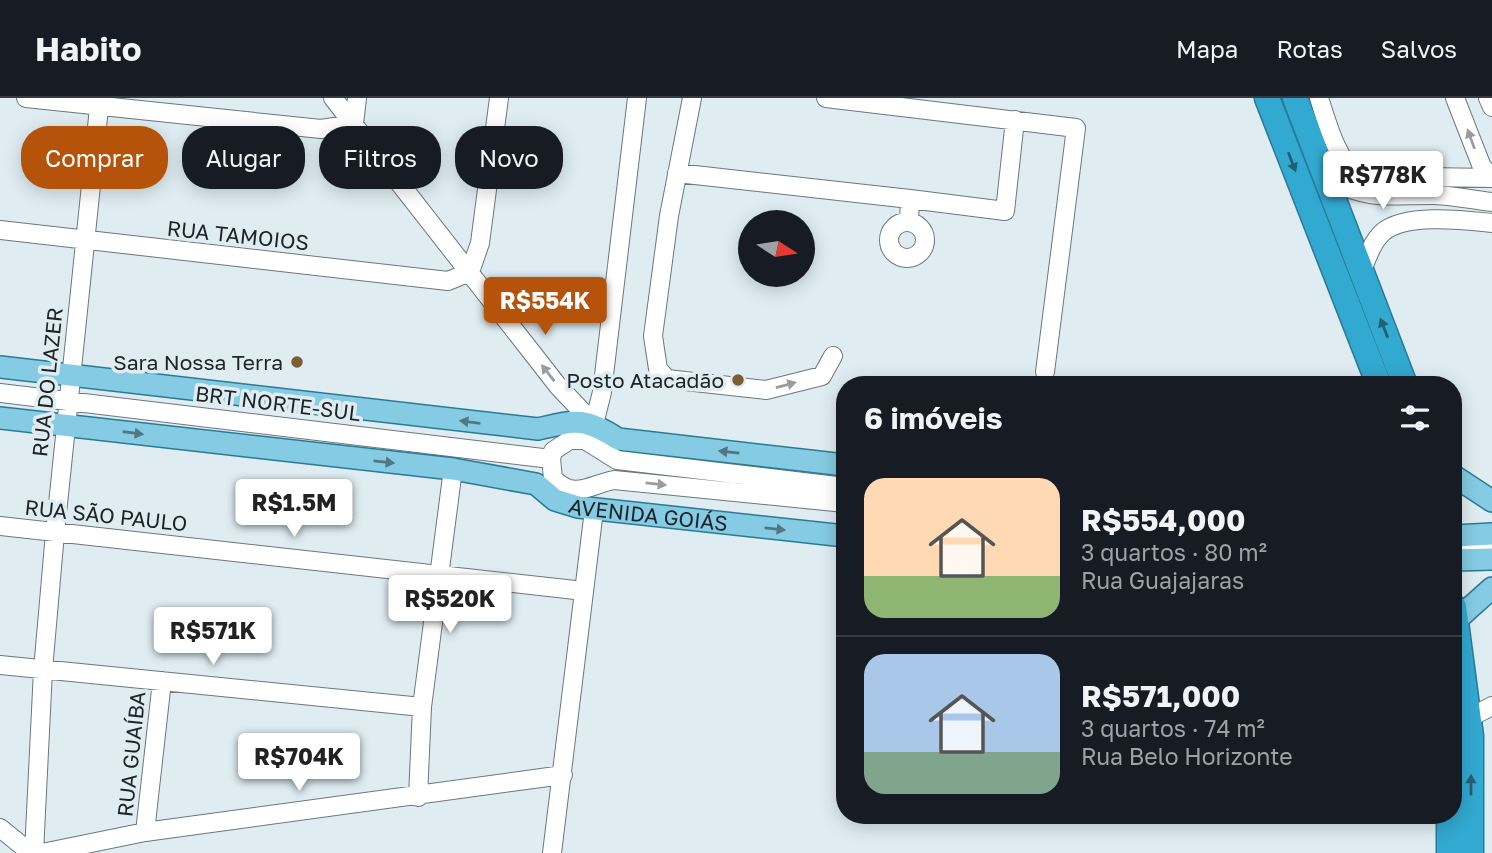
<!DOCTYPE html>
<html lang="pt">
<meta charset="utf-8">
<style>
body{margin:0;font-family:"Golos Text",sans-serif;background:#20242c;color:#f1f3f6;height:100vh;display:flex;flex-direction:column;font-size:26px;white-space:nowrap}
*{box-sizing:border-box;margin:0}
p{font-size:23px;color:#9ea1a6}
.icon{flex:none;width:38px;height:38px;fill:none;stroke:currentColor;stroke-width:2;stroke-linecap:round;stroke-linejoin:round}
.map{position:relative;flex:1;overflow:hidden}
.panel{position:absolute;left:836px;top:278px;width:626px;height:448px;display:flex;flex-direction:column;background:#171b24;border-radius:28px;box-shadow:0 4px 18px #0003}
.panel>*{flex:none}
.guide{position:absolute;left:21px;top:28px;width:665px;height:63px;display:flex;gap:14px}
.needle{width:46px;rotate:102deg}
.buttons{position:absolute;left:738px;top:112px;display:grid;gap:14px}
.buttons a{display:grid;place-items:center;width:77px;height:77px;border-radius:50%;background:#171b24;box-shadow:0 4px 18px #0003;font-size:35px}
.price{position:absolute;translate:-50% -60px;padding:0 16px;border-radius:7px;background:#fff;color:#222;font-size:23px;line-height:46px;filter:drop-shadow(0 2px 4px #0008)}
.price::after{content:'';position:absolute;left:50%;top:42px;width:21px;height:16px;margin-left:-10px;background:inherit;clip-path:polygon(0 0,100% 0,50% 100%)}
.price.active{background:#b45309;color:#fff}
ul{padding:0;list-style:none}
li{display:flex;align-items:center;gap:21px;height:175px;padding:0 28px}
li+li{border-top:2px solid #363941}
li span{display:grid;place-items:center;flex:none;width:196px;height:140px;border-radius:21px;color:#555}
li>.icon{margin-inline-start:auto}
span .icon{width:84px;height:84px;fill:#fffc;stroke-width:1}
li b{font-size:30px}
h2{display:flex;justify-content:space-between;align-items:center;height:84px;padding:0 28px;font-size:30px}
.chip{padding:0 24px;border-radius:28px;background:#171b24;box-shadow:0 4px 18px #0003;font-size:24px;line-height:63px}
.chip.active{background:#b45309;color:#fff}
header{display:flex;align-items:center;gap:42px;box-sizing:border-box;height:98px;padding:0 35px;background:#171b24;border-bottom:2px solid #363941}
header strong{font-size:33px}
nav{display:flex;gap:38px;margin-inline-start:auto;font-size:24px}
.map>svg:first-child{display:block}
</style>
<header>
<strong>Habito</strong>
<nav><a>Mapa</a><a>Rotas</a><a>Salvos</a></nav>
</header>
<div class="map">
<svg width="1492" height="755" viewBox="0 0 1492 755">
<rect width="100%" height="100%" fill="#dfedf3"/>
<g fill="none" stroke-linecap="round" stroke-linejoin="round">
<defs>
<path id="minor" d="M26,0L321,31L354,26L357,0
M333,0L558,288L594,326
M692,0L669,118L653,238L658,271L667,281L766,292L822,278L833,258
M826,0L1076,30L1045,274
M1319,0C1327,24 1337,64 1359,78L1492,80
M1455,0L1482,69L1492,78
M1488,0L1492,9
M677,75L910,101
M1326,82C1374,102 1383,97 1432,97C1452,97 1472,102 1492,104
M889 142a18 18 0 1 1 36 0a18 18 0 1 1-36 0Z
M909,124L910,101L1005,113L1015,22
M0,132L448,183L470,174
M1362,173C1367,160 1372,144 1383,134C1406,115 1463,122 1492,125
M470,174L480,145L499,0
M0,295L551,361
M594,326L553,353L551,361L553,380C574,403 591,386 614,382L845,405
M594,326L602,294L637,0
M568,342H585L617,362L845,389
M0,428L584,493
M1454,449L1492,447
M0,567L422,609
M1469,620L1492,608
M418,699L422,609L453,371
M0,730L31,755
M145,734L162,583
M34,755L43,572L55,435L100,0
M42,755L145,734L563,677
M552,755L594,412"/>
<g id="major">
<path d="M0,269L538,331C576,322 584,319 618,341L845,367"/>
<path id="s1" d="M0,320L453,371L536,386L555,402L578,409L845,438"/>
<path d="M1454,378L1492,403"/>
<path d="M1454,438L1492,436"/>
<path d="M1454,462L1492,461"/>
<path d="M1454,524L1492,490"/>
</g>
<path id="highway" d="M1267,0L1379,287
M1295,0L1405,287
M1454,509L1471,638V755
M1449,755V718"/>
</defs>
<use href="#minor" stroke="#6b777d" stroke-width="20"/>
<use href="#major" stroke="#2b7a95" stroke-width="24"/>
<use href="#highway" stroke="#2b7a95" stroke-width="27"/>
<use href="#minor" stroke="#fff" stroke-width="18"/>
<use href="#major" stroke="#84cbe3" stroke-width="21"/>
<use href="#highway" stroke="#32a9d1" stroke-width="24"/>
</g>
<defs><path id="oneway-solid" d="M-6-.8H1V-3.2L6.5 0L1 3.2V.8H-6Z" transform="scale(1.75)"/></defs>
<g fill="#9a9c9d">
<use href="#oneway-solid" transform="translate(1471 41) rotate(-110)"/>
<use href="#oneway-solid" transform="translate(548 275) rotate(-128)"/>
<use href="#oneway-solid" transform="translate(786 287) rotate(-15)"/>
<use href="#oneway-solid" transform="translate(656 386) rotate(6)"/>
</g>
<g fill="#275f72">
<use href="#oneway-solid" transform="translate(1292 64) rotate(69)"/>
<use href="#oneway-solid" transform="translate(1384 230) rotate(-111)"/>
<use href="#oneway-solid" transform="translate(1471 687) rotate(-90)"/>
</g>
<g fill="#517784">
<use href="#oneway-solid" transform="translate(470 324) rotate(-173)"/>
<use href="#oneway-solid" transform="translate(133 335) rotate(7)"/>
<use href="#oneway-solid" transform="translate(729 354) rotate(-174)"/>
<use href="#oneway-solid" transform="translate(384 364) rotate(6)"/>
<use href="#oneway-solid" transform="translate(775 431) rotate(6)"/>
</g>
<g fill="#7c5e32" stroke="#dfedf3" stroke-width="2.5">
<circle cx="297" cy="264" r="7"/>
<circle cx="738" cy="282" r="7"/>
</g>
<g text-anchor="middle" dominant-baseline="central" stroke-width="7" stroke-linejoin="round" paint-order="stroke">
<g font-size="21" fill="#1e2325" stroke="#dfedf3">
<text transform="translate(238 137) rotate(6)">RUA TAMOIOS</text>
<text transform="translate(47 284) rotate(-84)">RUA DO LAZER</text>
<text transform="translate(278 305) rotate(7)">BRT NORTE-SUL</text>
<text stroke="none"><textPath href="#s1" startOffset="660">AVENIDA GOIÁS</textPath></text>
<text transform="translate(106 417) rotate(6)">RUA SÃO PAULO</text>
<text transform="translate(131 656) rotate(-84)">RUA GUAÍBA</text>
</g>
<g font-size="21" fill="#1e2325" stroke="#dfedf3" text-anchor="end">
<text x="283" y="264">Sara Nossa Terra</text>
<text x="724" y="282">Posto Atacadão</text>
</g>
</g>
</svg>
<div class="buttons">
<a><svg class="needle" viewBox="-14 -14 28 28"><path d="M0-13l5 13h-10z" fill="#e53935"/><path d="M0 13l5-13h-10z" fill="#9ea1a6"/></svg></a>
</div>
<b class="price" style="left:1383px;top:113px">R$778K</b>
<b class="price active" style="left:545px;top:239px">R$554K</b>
<b class="price" style="left:294px;top:441px">R$1.5M</b>
<b class="price" style="left:450px;top:537px">R$520K</b>
<b class="price" style="left:213px;top:569px">R$571K</b>
<b class="price" style="left:299px;top:695px">R$704K</b>
<div class="guide">
<a class="chip active">Comprar</a>
<a class="chip">Alugar</a>
<a class="chip">Filtros</a>
<a class="chip">Novo</a>
</div>
<section class="panel">
<h2>6 imóveis<svg class="icon" aria-label="filters" viewBox="0 0 24 24"><path d="M4 7h16M4 17h16"/><circle cx="9" cy="7" r="2"/><circle cx="15" cy="17" r="2"/></svg></h2>
<ul>
<li><span style="background:linear-gradient(#ffd9b3 70%,#8fb573 0)"><svg class="icon" aria-label="home" viewBox="0 0 24 24"><path d="M3 11l9-7 9 7M6 9v11h12V9"/></svg></span><div><b>R$554,000</b><p>3 quartos · 80 m²</p><p>Rua Guajajaras</p></div></li>
<li><span style="background:linear-gradient(#a9c7e8 70%,#7fa58c 0)"><svg class="icon" aria-label="home" viewBox="0 0 24 24"><path d="M3 11l9-7 9 7M6 9v11h12V9"/></svg></span><div><b>R$571,000</b><p>3 quartos · 74 m²</p><p>Rua Belo Horizonte</p></div></li>
</ul>
</section>
</div>
